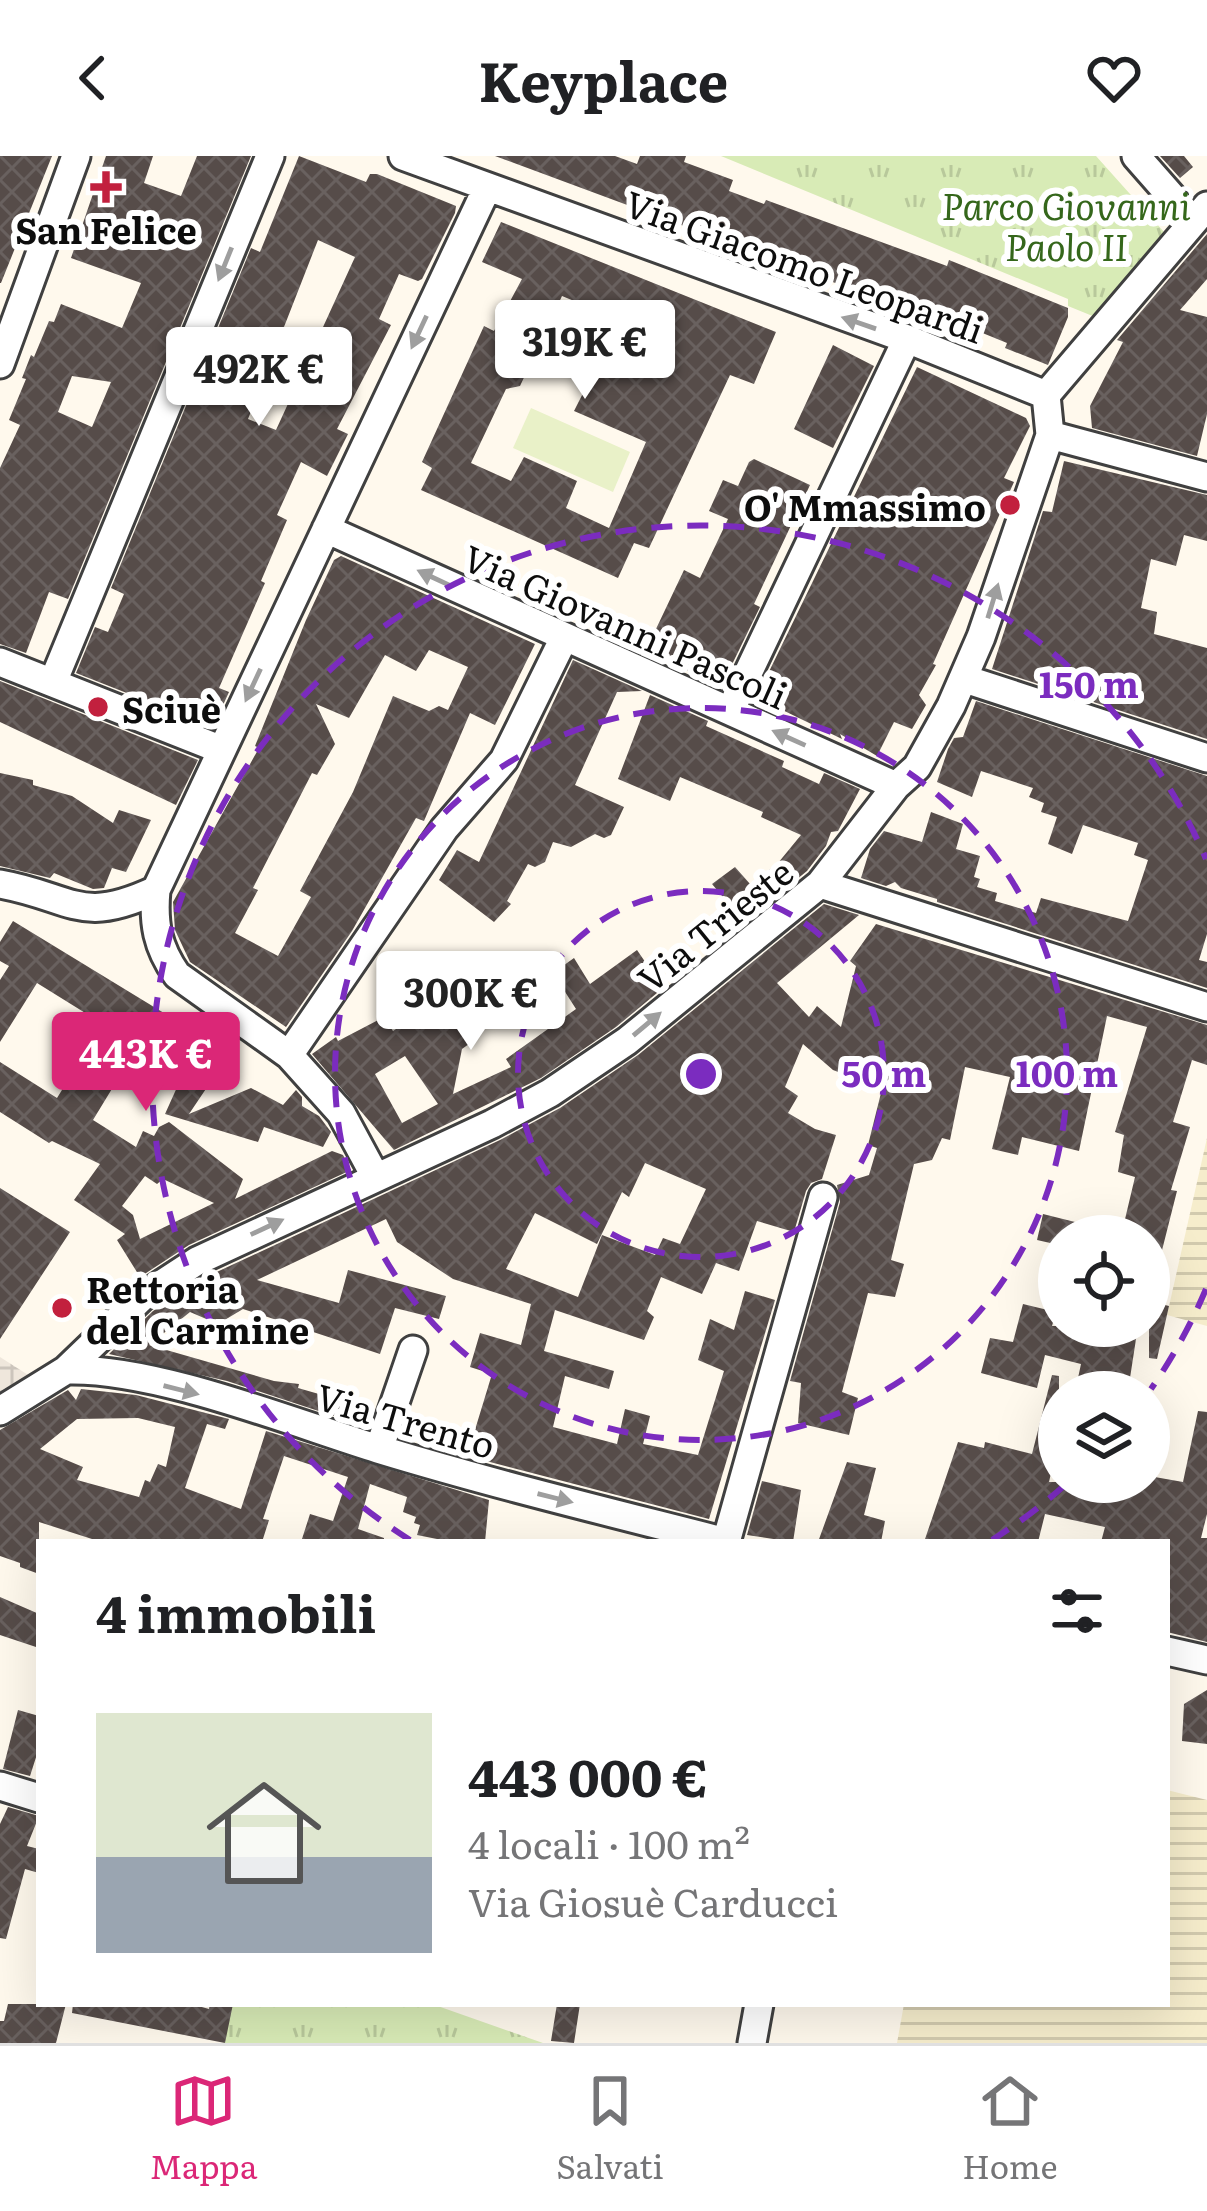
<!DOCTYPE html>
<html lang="it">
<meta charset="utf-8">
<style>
body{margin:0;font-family:Literata,serif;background:#f2f2f2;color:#202124;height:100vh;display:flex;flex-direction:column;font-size:45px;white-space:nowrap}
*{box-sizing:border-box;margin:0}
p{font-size:39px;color:#757577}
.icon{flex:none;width:66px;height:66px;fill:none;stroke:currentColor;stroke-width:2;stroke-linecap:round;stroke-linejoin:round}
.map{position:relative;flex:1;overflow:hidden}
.sheet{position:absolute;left:36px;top:1383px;width:1134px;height:468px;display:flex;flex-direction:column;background:#fff;border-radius:0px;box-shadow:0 12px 48px #0002}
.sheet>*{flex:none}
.buttons{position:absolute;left:1038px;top:1059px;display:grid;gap:24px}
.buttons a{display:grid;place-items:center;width:132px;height:132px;border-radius:50%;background:#fff;box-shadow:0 12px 48px #0002;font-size:60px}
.price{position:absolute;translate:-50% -102px;padding:0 27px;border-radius:12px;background:#fff;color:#222;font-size:39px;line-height:78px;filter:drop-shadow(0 3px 6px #0008)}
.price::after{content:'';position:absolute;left:50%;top:72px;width:36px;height:27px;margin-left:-18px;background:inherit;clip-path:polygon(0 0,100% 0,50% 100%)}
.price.on{background:#db2777;color:#fff}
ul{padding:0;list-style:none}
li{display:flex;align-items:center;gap:36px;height:300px;padding:0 60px}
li+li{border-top:3px solid #e0e0e0}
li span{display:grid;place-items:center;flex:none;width:336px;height:240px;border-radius:0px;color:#555}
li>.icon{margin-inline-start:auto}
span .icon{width:144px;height:144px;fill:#fffc;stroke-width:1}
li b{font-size:51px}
h2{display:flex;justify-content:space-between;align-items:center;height:144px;padding:0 60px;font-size:51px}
header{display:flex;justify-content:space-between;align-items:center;height:156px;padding:0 60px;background:#fff;font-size:54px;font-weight:700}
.tabs{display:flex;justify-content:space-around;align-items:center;height:168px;border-top:3px solid #e0e0e0;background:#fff;font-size:33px;color:#757577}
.tabs a{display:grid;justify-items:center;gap:6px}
.tabs .on{color:#db2777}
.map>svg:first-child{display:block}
</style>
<header><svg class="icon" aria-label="back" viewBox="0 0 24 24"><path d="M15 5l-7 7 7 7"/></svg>Keyplace<svg class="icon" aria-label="heart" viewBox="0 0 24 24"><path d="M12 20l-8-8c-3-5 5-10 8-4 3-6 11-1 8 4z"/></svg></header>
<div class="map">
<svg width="1207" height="1887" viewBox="0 0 1207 1887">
<defs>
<pattern id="farmland-rules" width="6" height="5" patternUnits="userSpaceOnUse" patternTransform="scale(3)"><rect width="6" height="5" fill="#f6edcc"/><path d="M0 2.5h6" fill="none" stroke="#d2caae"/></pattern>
<pattern id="park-tufts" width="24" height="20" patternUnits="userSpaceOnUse" patternTransform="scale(3)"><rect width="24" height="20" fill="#d8ebb6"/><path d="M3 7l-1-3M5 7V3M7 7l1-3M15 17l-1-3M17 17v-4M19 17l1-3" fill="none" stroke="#b8c89b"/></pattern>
<pattern id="plaza-grid" width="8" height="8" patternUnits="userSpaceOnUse" patternTransform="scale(3)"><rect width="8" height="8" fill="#efe7dc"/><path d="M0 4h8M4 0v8" fill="none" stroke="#ccc5bc"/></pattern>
<pattern id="building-cross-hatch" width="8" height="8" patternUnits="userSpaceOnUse" patternTransform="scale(3)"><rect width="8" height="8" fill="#564c49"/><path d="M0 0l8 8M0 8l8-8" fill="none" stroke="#69615f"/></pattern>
</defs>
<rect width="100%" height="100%" fill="#fff9ed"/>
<path fill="url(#farmland-rules)" d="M1207,982V1170L1167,1159Z
M1167,1634L1207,1644V1887H897L904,1848H1167Z"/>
<path fill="url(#park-tufts)" d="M721,0H1096L1164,76L1095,161L1068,150V143Z
M232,1848H432L543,1887H223Z"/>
<path fill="#e9f1c8" d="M531,252L630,296L613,336L513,292Z"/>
<path fill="url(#plaza-grid)" d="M0,1201L36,1224L0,1241Z"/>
<path fill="url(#building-cross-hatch)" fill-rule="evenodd" d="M0,0H52L1,127H0Z
M106,0H153L144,27L181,40L197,0H251L68,443L49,436L26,497L0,488V312L20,269L9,264L26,223L22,222L31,199L34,201L49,165L54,166L61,148L122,172L141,127L71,102ZM72,220L111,226L92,271L58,256Z
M299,0L366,26L370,18H377L456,50L455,57L422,123L418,125L399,118L379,163L391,169L337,273L348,278L327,320L301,306L277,359L287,364L261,425L265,427L219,532L229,536L213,571L76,517L95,471L108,476L124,438L111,432L251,92L260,96ZM318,84L355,101L276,274L248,263Z
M495,0H615L637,8L640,0H686L684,6L733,24L729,35L764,48L766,44L947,110L949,104L1068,152V161L1048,209L1005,192L1007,187L909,147L907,151L868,134L867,138L821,122L820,126L771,109L772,105L735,89Z
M1160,0H1184L1193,11L1180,22Z
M501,66L776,176L754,228L730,219L649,392L634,387L618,422L421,334L432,312L422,306L484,170L494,175L522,123L482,106ZM562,140L620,164L574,255L646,286L609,372L566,352L577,325L524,301L511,325L471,307L506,233L520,230Z
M1207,78V123L1180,154L1207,161V258L1197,300L1092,272L1090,250L1123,186L1117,184Z
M833,189L874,210L833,292L794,273Z
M917,211L1026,262L1030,270L1004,322L1014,326L933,508L936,509L919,539L926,549L912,573L894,566L877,600L840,578L842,583L766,546L762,530Z
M754,303L810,329L754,448L760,451L721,531L646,494L684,414L700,422L728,363L709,355L723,324L738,330L749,306Z
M1064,305L1207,339V385L1184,379L1176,410L1151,403L1141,452L1157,456L1154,478L1207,492V583L992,513L1043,355L1052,356Z
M341,400L535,488L495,569L470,557L424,665L416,662L352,775L286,871L190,806L175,774L173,746L259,592L255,590L306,464L334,404ZM429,494L468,511L448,554L439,550L429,555L393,540L353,636L300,735L311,741L278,800L235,777L258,734L253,732L312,617L317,619L335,588L316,548L349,562L385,499L416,515Z
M573,504L642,535L617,536L575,629L624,651L611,679L604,682L595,678L571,691L553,686L545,706L535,711L528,708L507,745L511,748L494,766L439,724L457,694L479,706Z
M0,525L198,604L176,649L0,566Z
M650,539L708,565L706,570L784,605L782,611L819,628L824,617L860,633L838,675L831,676L826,690L807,715L744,766L712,728L735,711L751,729L778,707L801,679L761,661L763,656L680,621L670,645L618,623Z
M976,545L1207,620V778L1199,804L1207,806V832L937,746V743L901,732L895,726L886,730L861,722L870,693L884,675L922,686L931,656L963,668L956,693L980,700L974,721L980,723L977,731L997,737L995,745L1036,757L1041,742L1128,765L1148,704L1134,699L1138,687L1083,669L1072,698L1048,688L1057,661L1041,656L1044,647L1029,641L1033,632L981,615L972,641L937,626L948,593L954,582L963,581Z
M0,617L33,624V629L72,640L113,667L119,654L151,664L126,716L112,712L104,732L93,733L54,717L50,722L0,710Z
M824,748L859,759L777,827L809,861L817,850L841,871L856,810L850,805L876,768L1207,869V909L1192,904L1173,966L1190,971L1171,1034L1177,1035L1156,1118L1149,1117V1080H1121L1135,1021L1118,1016L1124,979L1115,976L1147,871L1107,860L1079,995L1022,981L1018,999L992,993L1010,921L965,911L950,984L942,982L932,1004L914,1008L891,1104L904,1108L895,1141L868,1137L842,1236L858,1242L849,1279L798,1267L801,1227L790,1225L840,1046L837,1029L869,1019L877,992L868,989L882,933L833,914L803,888L785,931L798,940L788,957L815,973L836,979L822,1023L811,1027L806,1035L794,1076L757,1065L739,1115L716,1107L702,1138L661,1121L647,1155L654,1161L644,1184L555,1154L544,1195L614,1215L609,1233L565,1220L553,1271L617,1288L625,1253L650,1260L643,1288L698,1299L724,1215L698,1204L710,1163L734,1174L745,1135L775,1144L709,1363L467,1300L492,1218L470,1211L480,1177L521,1189L531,1148L453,1123L397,1086L386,1063L257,1124L339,1147L348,1114L446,1140L439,1163L395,1152L380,1198L243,1153L218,1168L190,1156L149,1189L274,1225L299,1228L298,1232L364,1251L358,1268L227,1225L109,1198L153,1155L206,1121L500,984L560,952L638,899ZM645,1007L706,1033L680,1088L663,1082L655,1099L602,1079L578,1141L506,1113L535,1057L597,1088L622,1036L629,1041Z
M13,765L218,890L205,911L216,918L189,958L251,932L283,949L296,934L302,941V950L319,960L331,976L323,991L264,971L258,986L165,958L183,918L138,890L93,964L136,991L143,975L154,980L159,971L169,966L243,1023L235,1043L332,995L343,999L351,1014L189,1089L140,1121L117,1084L125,1078L74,1044L100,1008L52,985L49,987L0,956V906L57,942L103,868L37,827L0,886V824L9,810L0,805V786ZM145,1020L157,1028L163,1023L214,1047L140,1083L133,1059L122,1050Z
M637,794L663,832L616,871L541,922L394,994L312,898L336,881L338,885L384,861L393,875L423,855L422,846L436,837L439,842L444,840L473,885L462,893L453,938L511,911L506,903L576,853L553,817L574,802L590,828ZM405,900L438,948L402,967L375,918Z
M0,1032L70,1076L0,1183Z
M1043,1058L1103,1073V1080H1059V1089L1037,1084Z
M1149,1145L1169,1150L1157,1203L1149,1202Z
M1023,1148L1056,1156L1052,1170H1138L1130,1222L1123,1236H1075L1081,1208L1045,1199L1037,1232L981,1217L990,1182L1013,1186Z
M1052,1219L1059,1220V1281L1049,1326H1149V1320L1183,1326L1198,1255L1207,1256V1358L1201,1382H1207V1486L1167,1476V1386H1101L1105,1371L1045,1358L1038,1386H924L958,1286L984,1292L985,1286L1032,1298Z
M81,1233L136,1239L229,1263L225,1273L207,1268L185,1332L241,1353L266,1275L489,1344L485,1386H452L417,1379L420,1369L414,1367L416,1361L403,1356L407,1341L370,1328L358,1373L384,1382V1386H301L310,1358L333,1365L348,1321L284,1300L263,1363L269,1364L262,1386H92V1383L39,1366V1418L20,1411V1407L0,1400V1274L68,1234L76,1244ZM138,1262L175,1271L166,1311L158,1308L150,1326L145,1324L139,1341L77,1324L83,1311L40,1293L77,1263Z
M847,1306L876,1312L864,1359L885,1365L881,1386H818Z
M762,1325L801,1334L793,1386L747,1379Z
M0,1441L39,1458V1492L0,1479Z
M1207,1534V1588L1182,1585L1184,1548Z
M18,1554L39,1560V1592L30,1620L3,1613Z
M8,1651L39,1660L27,1690L39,1693V1717L25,1713L6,1783L0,1782V1668Z
M8,1848H66L56,1887H0V1865H4Z
M73,1848H191L209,1853L210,1848H233L225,1887L72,1857Z
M557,1848H580L574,1887L551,1885Z"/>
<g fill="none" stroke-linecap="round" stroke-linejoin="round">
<defs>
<path id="minor" d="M403,0L907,183L1046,239
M1136,0L1193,65
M0,208L76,0
M1046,239L1207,50
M1050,279L1207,321
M326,373L896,630
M0,506L222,594
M965,523L1207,602
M53,526L270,0
M730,555L907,183
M0,728C73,741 79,770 156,734
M820,728L1207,851
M289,899L444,673L504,604L564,482
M375,1020L341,957L289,899L177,819C157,791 153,767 156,734L487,32
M66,1214C154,1211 291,1266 378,1293C493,1328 609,1356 726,1386
M0,1255L66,1214L142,1141L197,1105L492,968L550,937L627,885L820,728L896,630L917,611L951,550L981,481L1050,279L1046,239
M379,1293L413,1194
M726,1386L823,1041
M1167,1495L1207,1504
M0,1630L39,1642
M752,1887L759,1848"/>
</defs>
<use href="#minor" stroke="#404040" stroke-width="33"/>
<use href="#minor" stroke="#fff" stroke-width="27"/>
</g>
<defs><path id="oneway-solid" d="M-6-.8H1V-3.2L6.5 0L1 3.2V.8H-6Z" transform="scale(3)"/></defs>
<g fill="#9e9e9e">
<use href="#oneway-solid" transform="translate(225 108) rotate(112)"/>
<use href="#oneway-solid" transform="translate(859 167) rotate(-161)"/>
<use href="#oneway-solid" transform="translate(419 176) rotate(115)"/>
<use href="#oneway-solid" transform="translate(434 422) rotate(-155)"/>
<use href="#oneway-solid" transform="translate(993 445) rotate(-73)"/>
<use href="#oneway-solid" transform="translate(253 529) rotate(115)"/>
<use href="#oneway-solid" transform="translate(789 582) rotate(-156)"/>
<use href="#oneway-solid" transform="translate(647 868) rotate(-40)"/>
<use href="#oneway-solid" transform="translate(267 1071) rotate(-25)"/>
<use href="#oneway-solid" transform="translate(181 1234) rotate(14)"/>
<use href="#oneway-solid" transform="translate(555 1342) rotate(14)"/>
</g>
<g fill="none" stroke="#7b2cbf" stroke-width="6" stroke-dasharray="21 15">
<circle cx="701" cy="918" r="183"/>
<circle cx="701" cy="918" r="366"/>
<path d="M1206 1133A549 549 0 0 1 1151 1233M1065 1329A549 549 0 0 1 992 1384M410 1384A549 549 0 1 1 1206 703"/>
</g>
<g fill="#c2203e" stroke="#fff" stroke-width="4.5">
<path d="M100 13h12v12h12v12h-12v12h-12v-12h-12v-12h12z"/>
<circle cx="1010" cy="349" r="12"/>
<circle cx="98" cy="551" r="12"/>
<circle cx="62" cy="1152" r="12"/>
</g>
<g text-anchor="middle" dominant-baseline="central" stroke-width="12" stroke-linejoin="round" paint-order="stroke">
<g font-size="36" font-style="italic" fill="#35671b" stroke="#fff">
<text x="1066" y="48">Parco Giovanni<tspan x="1066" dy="41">Paolo II</tspan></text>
</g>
<g font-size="36" font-weight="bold" fill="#0d0d0d" stroke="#fff" text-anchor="start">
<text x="106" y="72" text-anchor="middle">San Felice</text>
<text x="986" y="349" text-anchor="end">O' Mmassimo</text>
<text x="122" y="551">Sciuè</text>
<text x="86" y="1131">Rettoria<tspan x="86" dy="41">del Carmine</tspan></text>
</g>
<g font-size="36" fill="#0d0d0d" stroke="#fff">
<text transform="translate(805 109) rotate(20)">Via Giacomo Leopardi</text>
<text transform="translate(626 469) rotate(24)">Via Giovanni Pascoli</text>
<text transform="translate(714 768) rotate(-39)">Via Trieste</text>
<text transform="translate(406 1263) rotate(16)">Via Trento</text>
</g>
</g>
<circle cx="701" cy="918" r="18" fill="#7b2cbf" stroke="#fff" stroke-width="6"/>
<g font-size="36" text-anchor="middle" font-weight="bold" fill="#7b2cbf" stroke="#fff" stroke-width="12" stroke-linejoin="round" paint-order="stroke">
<text x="1089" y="542">150 m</text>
<text x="884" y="931">50 m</text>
<text x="1067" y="931">100 m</text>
</g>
</svg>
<div class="buttons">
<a><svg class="icon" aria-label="locate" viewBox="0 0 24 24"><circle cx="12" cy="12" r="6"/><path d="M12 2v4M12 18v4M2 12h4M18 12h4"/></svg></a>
<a><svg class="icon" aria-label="layers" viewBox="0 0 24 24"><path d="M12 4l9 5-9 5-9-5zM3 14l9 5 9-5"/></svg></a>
</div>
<b class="price" style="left:585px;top:246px">319K €</b>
<b class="price" style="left:259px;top:273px">492K €</b>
<b class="price" style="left:471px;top:897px">300K €</b>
<b class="price on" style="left:146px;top:958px">443K €</b>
<section class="sheet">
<h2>4 immobili<svg class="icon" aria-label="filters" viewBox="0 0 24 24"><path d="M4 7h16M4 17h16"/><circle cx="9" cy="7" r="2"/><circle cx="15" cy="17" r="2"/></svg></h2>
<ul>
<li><span style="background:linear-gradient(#dfe7d0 60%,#9aa5b1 0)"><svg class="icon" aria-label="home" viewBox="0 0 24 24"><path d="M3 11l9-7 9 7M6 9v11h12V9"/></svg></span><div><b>443 000 €</b><p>4 locali · 100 m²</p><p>Via Giosuè Carducci</p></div></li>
</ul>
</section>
</div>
<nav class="tabs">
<a class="on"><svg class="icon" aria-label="map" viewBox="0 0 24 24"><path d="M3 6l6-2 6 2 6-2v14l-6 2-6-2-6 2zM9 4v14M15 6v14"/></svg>Mappa</a>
<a><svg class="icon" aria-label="saved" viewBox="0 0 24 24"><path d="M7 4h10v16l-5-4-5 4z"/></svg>Salvati</a>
<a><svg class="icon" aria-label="home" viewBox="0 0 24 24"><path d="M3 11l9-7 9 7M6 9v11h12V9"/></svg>Home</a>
</nav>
